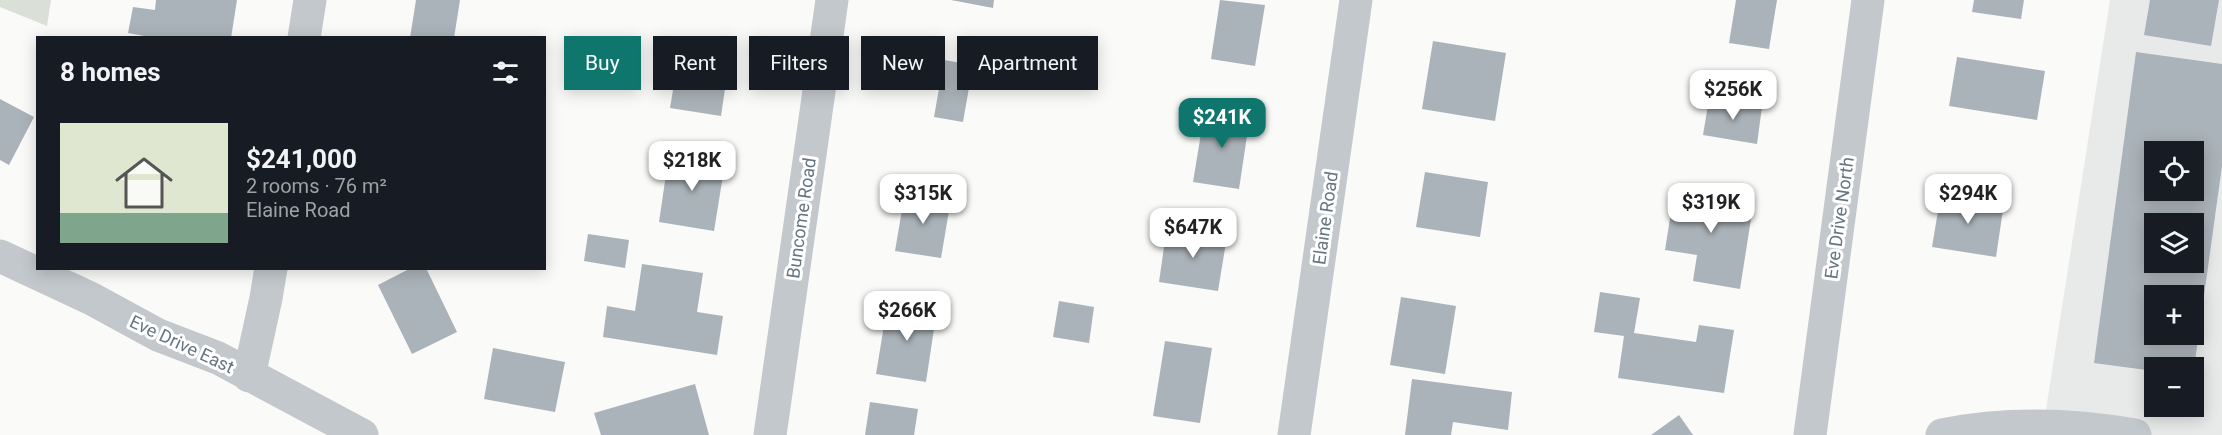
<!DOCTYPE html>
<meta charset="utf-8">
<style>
body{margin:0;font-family:Roboto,sans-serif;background:#20242c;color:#f1f3f6;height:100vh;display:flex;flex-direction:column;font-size:22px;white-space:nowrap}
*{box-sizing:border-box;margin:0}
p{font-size:20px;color:#9ea1a6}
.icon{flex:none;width:33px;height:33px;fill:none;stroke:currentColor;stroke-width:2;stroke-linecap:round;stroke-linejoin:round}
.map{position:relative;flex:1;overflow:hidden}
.drawer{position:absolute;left:36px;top:36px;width:510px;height:234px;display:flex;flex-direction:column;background:#171b24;border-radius:0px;box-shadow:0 3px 15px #0003}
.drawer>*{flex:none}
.hud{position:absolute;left:564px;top:36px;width:570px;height:54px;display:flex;gap:12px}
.fabs{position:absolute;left:2144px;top:141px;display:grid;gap:12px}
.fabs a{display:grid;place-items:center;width:60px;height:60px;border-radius:0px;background:#171b24;box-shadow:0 3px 15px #0003;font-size:30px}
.price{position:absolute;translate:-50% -51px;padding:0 14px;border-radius:12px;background:#fff;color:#222;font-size:20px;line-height:39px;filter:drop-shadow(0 2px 3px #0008)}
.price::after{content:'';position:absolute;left:50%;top:36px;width:18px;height:14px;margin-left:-9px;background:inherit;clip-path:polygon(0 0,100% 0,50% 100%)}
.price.current{background:#0f766e;color:#fff}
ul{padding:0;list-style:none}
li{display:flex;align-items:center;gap:18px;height:150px;padding:0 24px}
li span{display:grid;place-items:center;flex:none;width:168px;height:120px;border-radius:0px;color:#555}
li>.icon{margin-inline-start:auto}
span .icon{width:72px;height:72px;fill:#fffc;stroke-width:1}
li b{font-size:26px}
h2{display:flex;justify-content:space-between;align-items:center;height:72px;padding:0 24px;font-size:26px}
.chip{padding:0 21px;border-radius:0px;background:#171b24;box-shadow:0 3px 15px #0003;font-size:21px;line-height:54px}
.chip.current{background:#0f766e;color:#fff}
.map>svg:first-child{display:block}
</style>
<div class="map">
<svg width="2222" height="435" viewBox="0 0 2222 435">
<rect width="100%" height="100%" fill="#fafaf8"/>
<path fill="#e8e9e9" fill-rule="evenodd" d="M2110,0H2222V435H2042ZM2154,152H2193V190H2154ZM2154,224H2193V262H2154ZM2154,296H2193V334H2154ZM2154,368H2193V406H2154Z"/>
<path fill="#dadfd7" d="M0,0H51L47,26L0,7Z"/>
<path fill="#aab3b9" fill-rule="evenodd" d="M156,0H237L231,38H155L128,33L133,7L155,10Z
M416,0H460L454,38H410Z
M951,0H994L993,8Z
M1220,0L1265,5L1255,66L1211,59Z
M1736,0H1777L1769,49L1729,43Z
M1974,0H2024L2021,19L1972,12Z
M2150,0H2219L2211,46L2144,35Z
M1433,41L1506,53L1495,121L1422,109Z
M2136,52L2222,64V166L2194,368H2154V371L2094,363ZM2154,152H2193V190H2154ZM2154,224H2193V262H2154ZM2154,296H2193V334H2154Z
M679,54L729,62L721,116L670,108Z
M1957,57L2045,71L2037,120L1949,106Z
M944,60L973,65L963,122L934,117Z
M0,99L34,117L9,165L0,160Z
M1709,99L1762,107L1757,144L1703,135Z
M1205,109L1250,116L1239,189L1193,182Z
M669,154L725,163L714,231L659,222Z
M1425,172L1488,182L1480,237L1416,227Z
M1675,187L1754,200L1740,289L1693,281L1697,255L1665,250Z
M905,192L951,199L941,258L895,251Z
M1941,193L2004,203L1996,257L1932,247Z
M1167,226L1227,236L1218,291L1159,282Z
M588,234L629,240L625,268L584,261Z
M642,264L703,273L697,312L723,316L717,355L603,337L607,306L635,311Z
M411,268H426L457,332L412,354L378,285Z
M1600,292L1640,298L1634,333L1696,342L1699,325L1734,330L1724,393L1618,378L1624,336L1594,332Z
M1401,297L1456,306L1445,374L1390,365Z
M888,301L937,309L926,382L876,374Z
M1059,301L1094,307L1089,343L1053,337Z
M1165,341L1212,348L1200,423L1153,416Z
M493,348L565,362L555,412L484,399Z
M1412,379L1512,392L1508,430L1453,422L1451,435H1405Z
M695,384L709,435H601L594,413Z
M870,402L918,409L914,435H865Z
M1679,415L1693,435H1651Z"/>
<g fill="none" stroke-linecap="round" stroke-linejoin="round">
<path stroke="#c3c8cc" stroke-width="33" d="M304,38L310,0
M0,256L92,299L158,335L218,358L362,435
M249,376L266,298L271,268
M770,435L832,0
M1294,435L1356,0
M1810,435L1868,0
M1942,435C2006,422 2071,424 2135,435"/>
</g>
<g text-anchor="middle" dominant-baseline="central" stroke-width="6" stroke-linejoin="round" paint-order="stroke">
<g font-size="18" fill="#657683" stroke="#fff">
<text transform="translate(801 218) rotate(-82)">Buncome Road</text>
<text transform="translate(1325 218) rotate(-82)">Elaine Road</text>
<text transform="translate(1839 218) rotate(-82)">Eve Drive North</text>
<text transform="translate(182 344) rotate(25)">Eve Drive East</text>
</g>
</g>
</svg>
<div class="fabs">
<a><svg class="icon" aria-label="locate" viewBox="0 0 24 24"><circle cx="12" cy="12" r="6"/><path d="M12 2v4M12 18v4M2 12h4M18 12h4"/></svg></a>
<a><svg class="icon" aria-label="layers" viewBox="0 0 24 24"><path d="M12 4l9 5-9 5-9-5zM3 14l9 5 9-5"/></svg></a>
<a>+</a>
<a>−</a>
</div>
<b class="price" style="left:1733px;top:121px">$256K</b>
<b class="price current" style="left:1222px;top:149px">$241K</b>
<b class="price" style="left:692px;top:192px">$218K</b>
<b class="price" style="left:923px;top:225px">$315K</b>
<b class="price" style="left:1968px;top:225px">$294K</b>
<b class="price" style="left:1711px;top:234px">$319K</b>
<b class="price" style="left:1193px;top:259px">$647K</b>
<b class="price" style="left:907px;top:342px">$266K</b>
<div class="hud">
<a class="chip current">Buy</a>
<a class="chip">Rent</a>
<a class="chip">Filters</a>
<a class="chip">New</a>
<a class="chip">Apartment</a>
</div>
<section class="drawer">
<h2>8 homes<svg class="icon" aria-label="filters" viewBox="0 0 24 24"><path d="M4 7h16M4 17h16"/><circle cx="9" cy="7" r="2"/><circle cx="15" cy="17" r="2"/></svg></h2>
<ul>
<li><span style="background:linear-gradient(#dfe7d0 75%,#7fa58c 0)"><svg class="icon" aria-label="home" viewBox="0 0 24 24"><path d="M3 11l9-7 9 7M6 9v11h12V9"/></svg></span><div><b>$241,000</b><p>2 rooms · 76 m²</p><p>Elaine Road</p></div></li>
</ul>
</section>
</div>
